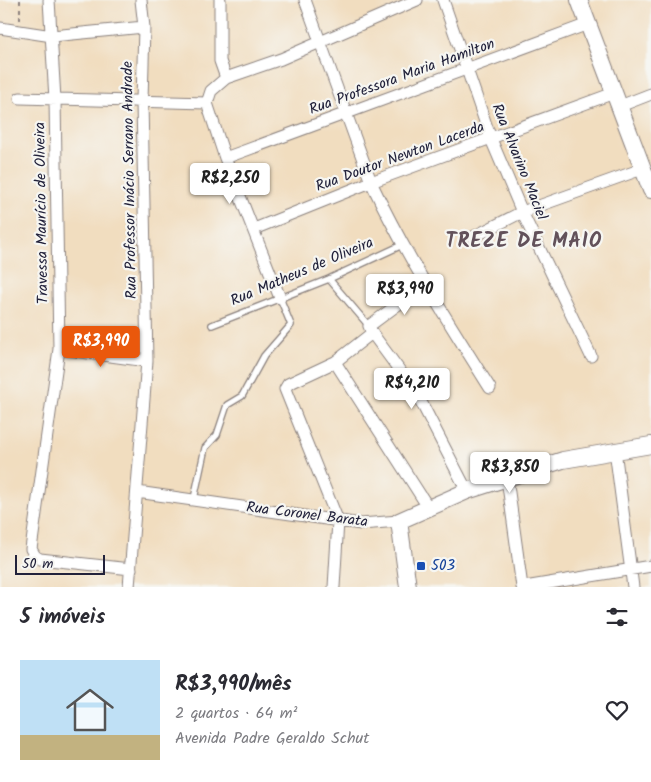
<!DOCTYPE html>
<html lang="pt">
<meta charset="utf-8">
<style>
body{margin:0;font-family:Kalam,sans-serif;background:#f7f7f7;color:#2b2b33;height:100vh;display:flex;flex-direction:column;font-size:19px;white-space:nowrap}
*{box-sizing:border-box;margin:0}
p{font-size:16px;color:#7c7c81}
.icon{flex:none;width:28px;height:28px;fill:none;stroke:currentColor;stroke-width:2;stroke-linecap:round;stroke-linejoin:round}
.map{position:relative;height:587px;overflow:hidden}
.drawer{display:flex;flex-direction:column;background:#fff;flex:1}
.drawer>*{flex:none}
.scale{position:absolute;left:15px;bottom:12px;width:90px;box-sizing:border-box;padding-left:5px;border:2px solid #22223b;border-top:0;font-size:14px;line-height:18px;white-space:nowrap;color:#22223b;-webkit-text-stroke:4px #f6f6f2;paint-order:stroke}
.price{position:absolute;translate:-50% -42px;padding:0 11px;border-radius:5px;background:#fff;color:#222;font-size:16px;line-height:32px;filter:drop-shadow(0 1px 2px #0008)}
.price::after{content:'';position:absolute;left:50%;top:30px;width:15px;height:11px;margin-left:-8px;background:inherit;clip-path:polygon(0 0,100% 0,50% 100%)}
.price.current{background:#ea580c;color:#fff}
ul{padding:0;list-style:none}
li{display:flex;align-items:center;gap:15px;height:125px;padding:0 20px}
li span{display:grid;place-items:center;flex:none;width:140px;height:100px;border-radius:0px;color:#555}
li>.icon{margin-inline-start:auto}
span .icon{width:60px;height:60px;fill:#fffc;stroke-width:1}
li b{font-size:21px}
h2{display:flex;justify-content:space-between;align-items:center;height:60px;padding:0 20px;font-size:21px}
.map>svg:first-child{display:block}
</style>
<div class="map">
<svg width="651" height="587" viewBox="0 0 651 587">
<rect width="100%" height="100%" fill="#f6f6f2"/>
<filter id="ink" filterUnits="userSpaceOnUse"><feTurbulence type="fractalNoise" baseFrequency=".02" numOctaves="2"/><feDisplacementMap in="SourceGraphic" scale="10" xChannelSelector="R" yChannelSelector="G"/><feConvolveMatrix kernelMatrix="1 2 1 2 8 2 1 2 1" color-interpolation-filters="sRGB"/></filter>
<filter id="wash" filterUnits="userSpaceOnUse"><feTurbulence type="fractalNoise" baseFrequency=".0096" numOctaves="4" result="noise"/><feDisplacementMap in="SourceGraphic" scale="20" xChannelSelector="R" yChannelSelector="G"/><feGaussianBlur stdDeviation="1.12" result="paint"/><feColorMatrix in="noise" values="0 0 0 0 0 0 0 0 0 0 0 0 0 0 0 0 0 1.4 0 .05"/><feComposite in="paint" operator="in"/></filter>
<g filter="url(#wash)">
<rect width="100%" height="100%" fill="#f1ddbf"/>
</g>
<g filter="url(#ink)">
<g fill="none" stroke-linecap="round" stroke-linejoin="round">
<defs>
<path id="service" d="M329,279L369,326
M212,325L329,279L402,245
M194,499L205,448L217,435L227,405L242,396L264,356L291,325L280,298"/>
<path id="minor" d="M49,0L55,99L59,349L31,549L35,556L40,559L131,569
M220,0V61L226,78
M305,0L371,182C405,254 447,320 490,388
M443,0L491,139L522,212L591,356
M0,28L52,36L144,27
M20,98L207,103
M620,106L651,94
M225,158L588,24
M254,229L371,182L614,93
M473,237L522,212L642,169
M424,285L369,326L372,333L417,394L467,491
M280,298L225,158L207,103L211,91L226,78L281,59L417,0
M59,349L147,361
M335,362L428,507
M615,450L633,587
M507,478L522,587
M137,492L361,524L399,521
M129,587L147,361L142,101L144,27L141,0
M334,587L338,521L285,389L288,384L335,362L372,333
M525,587L651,566"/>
<path id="secondary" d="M579,0L651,190
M408,587L399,521L467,491L563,460L651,445"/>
</defs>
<use href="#service" stroke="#8a807d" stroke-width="8"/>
<use href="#minor" stroke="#8a807d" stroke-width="13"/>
<use href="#secondary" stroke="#8a807d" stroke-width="18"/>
<path stroke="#8a807d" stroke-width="2" stroke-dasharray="4 4" stroke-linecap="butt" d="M20,0V20"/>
<use href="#service" stroke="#fff" stroke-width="5.5"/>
<use href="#minor" stroke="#fff" stroke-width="11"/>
<use href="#secondary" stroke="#fff" stroke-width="16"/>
</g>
</g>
<rect fill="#1a4fb4" stroke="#f6f6f2" stroke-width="2" x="416" y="561" width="10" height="10" rx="2.5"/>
<g text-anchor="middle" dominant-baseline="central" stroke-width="4.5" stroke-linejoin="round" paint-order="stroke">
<g font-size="15" fill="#22223b" stroke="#f6f6f2">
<text transform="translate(402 77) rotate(-20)">Rua Professora Maria Hamilton</text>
<text transform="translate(400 157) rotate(-20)">Rua Doutor Newton Lacerda</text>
<text transform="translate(519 162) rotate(68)">Rua Alvarino Maciel</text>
<text transform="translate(130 180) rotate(-91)">Rua Professor Inácio Serrano Andrade</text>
<text transform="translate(42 213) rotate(-91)">Travessa Maurício de Oliveira</text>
<text transform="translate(302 272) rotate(-23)">Rua Matheus de Oliveira</text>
<text transform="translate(307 515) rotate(7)">Rua Coronel Barata</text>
</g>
<g font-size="15" fill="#164399" stroke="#f6f6f2" text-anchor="start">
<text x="431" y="566">503</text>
</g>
<g font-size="20" font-weight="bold" letter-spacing="1" fill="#62515a" stroke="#f6f6f2">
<text x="524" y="242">TREZE DE MAIO</text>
</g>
</g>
</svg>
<div class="scale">50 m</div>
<b class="price" style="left:230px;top:205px">R$2,250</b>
<b class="price" style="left:405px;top:316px">R$3,990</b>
<b class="price current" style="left:101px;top:368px">R$3,990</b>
<b class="price" style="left:412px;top:410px">R$4,210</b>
<b class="price" style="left:510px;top:494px">R$3,850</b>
</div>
<section class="drawer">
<h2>5 imóveis<svg class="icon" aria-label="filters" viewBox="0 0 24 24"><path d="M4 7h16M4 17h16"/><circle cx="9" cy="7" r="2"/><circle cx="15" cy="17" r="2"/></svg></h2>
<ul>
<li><span style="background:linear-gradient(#bfe0f5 75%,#c2b280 0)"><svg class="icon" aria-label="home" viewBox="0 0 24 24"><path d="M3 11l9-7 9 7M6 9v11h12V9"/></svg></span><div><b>R$3,990/mês</b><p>2 quartos · 64 m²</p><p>Avenida Padre Geraldo Schut</p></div><svg class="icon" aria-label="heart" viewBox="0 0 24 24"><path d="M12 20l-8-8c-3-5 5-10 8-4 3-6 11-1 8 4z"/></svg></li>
</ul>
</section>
